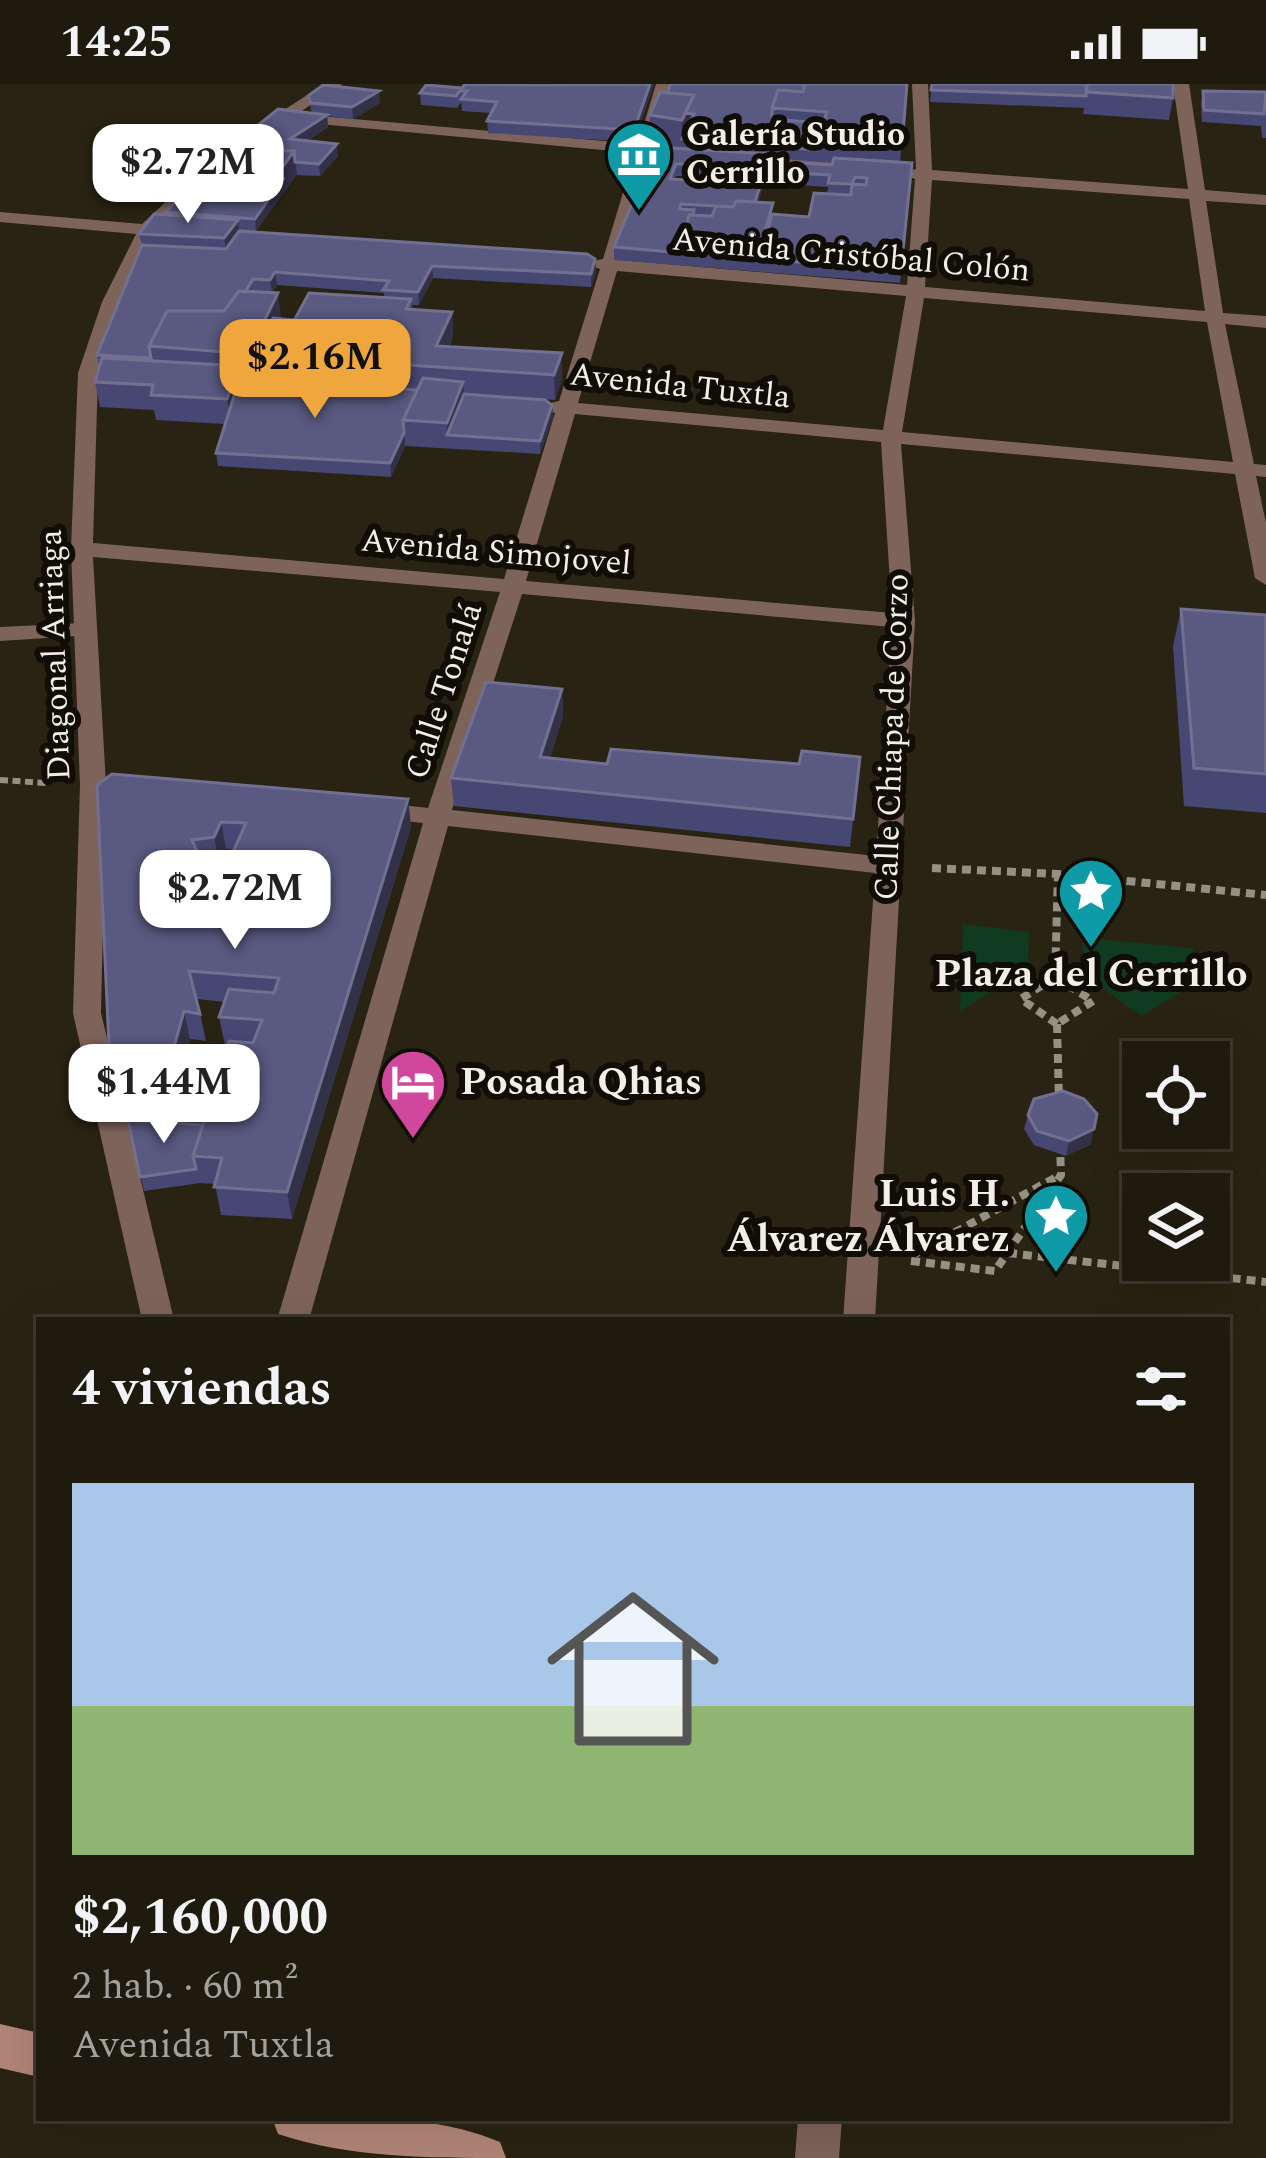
<!DOCTYPE html>
<html lang="es">
<meta charset="utf-8">
<style>
body{margin:0;font-family:Spectral,serif;background:#2c271c;color:#f1f3f6;height:100vh;display:flex;flex-direction:column;font-size:45px;white-space:nowrap}
*{box-sizing:border-box;margin:0}
p{font-size:39px;color:#a1a19e}
.icon{flex:none;width:66px;height:66px;fill:none;stroke:currentColor;stroke-width:2;stroke-linecap:round;stroke-linejoin:round}
.map{position:relative;flex:1;overflow:hidden}
.side{position:absolute;left:36px;top:1233px;width:1194px;height:804px;display:flex;flex-direction:column;background:#1f1a0e;border-radius:0px;box-shadow:0 12px 48px #0002,0 0 0 3px #3c382e}
.side>*{flex:none}
.fabs{position:absolute;left:1122px;top:957px;display:grid;gap:24px}
.fabs a{display:grid;place-items:center;width:108px;height:108px;border-radius:0px;background:#1f1a0e;box-shadow:0 12px 48px #0002,0 0 0 3px #3c382e;font-size:60px}
.price{position:absolute;translate:-50% -102px;padding:0 27px;border-radius:24px;background:#fff;color:#222;font-size:39px;line-height:78px;filter:drop-shadow(0 3px 6px #0008)}
.price::after{content:'';position:absolute;left:50%;top:72px;width:36px;height:27px;margin-left:-18px;background:inherit;clip-path:polygon(0 0,100% 0,50% 100%)}
.price.on{background:#efa73d;color:#111}
ul{padding:0;list-style:none}
li{display:grid;align-content:center;gap:24px;height:636px;padding:0 36px}
li+li{border-top:3px solid #3c382e}
li span{display:grid;place-items:center;height:372px;border-radius:0px;color:#555}
li>.icon{margin-inline-start:auto}
span .icon{width:216px;height:216px;fill:#fffc;stroke-width:1}
li b{font-size:51px}
h2{display:flex;justify-content:space-between;align-items:center;height:144px;padding:0 36px;font-size:51px}
.status{display:flex;justify-content:space-between;align-items:center;height:84px;padding:0 60px;background:#1f1a0e;direction:ltr}
.status svg{height:33px;fill:currentColor}
.map>svg:first-child{display:block}
</style>
<div class="status"><b>14:25</b><svg viewBox="0 0 49 12"><path d="M0 12V9h3v3zM5 12V6h3v6zM10 12V3h3v9zM15 12V0h3v12zM26 1h20v11H26zM47 4h2v5h-2z"/></svg></div>
<div class="map">
<svg width="1266" height="2074" viewBox="0 0 1266 2074">
<rect width="100%" height="100%" fill="#292313"/>
<path fill="#103b20" d="M963,840L1029,848L1028,884L960,927Z
M1083,854L1193,864L1196,899L1141,932L1084,890Z"/>
<g fill="none" stroke-linecap="round" stroke-linejoin="round">
<path stroke="#959084" stroke-width="6" stroke-dasharray="8 4.5" stroke-linecap="butt" d="M0,696L46,699"/>
<path stroke="#959084" stroke-width="8" stroke-dasharray="9 6" stroke-linecap="butt" d="M932,784L1058,790L1266,811
M1055,893L1093,917L1057,940
M1057,940L1059,1016
M1057,940L1021,915L1055,893L1058,790
M1008,1169L1266,1198
M915,1170L1060,1091
M911,1177L995,1187L1061,1091L1060,1061"/>
<path fill="#7e635a" fill-rule="evenodd" d="M84,539L95,546L92,551L0,557V543Z"/>
<path fill="#7e635a" fill-rule="evenodd" d="M324,0H342L297,30L638,60L656,0H672L654,61L670,67L651,71L620,176L907,201L915,95L899,89L916,85L912,0H928L932,86L1188,105L1173,0H1189L1205,106L1266,111V121L1206,117L1223,229L1266,232V244L1225,240L1254,380L1266,381V393L1256,392L1266,439V501L1255,494L1235,390L901,360L915,537L875,1236H843L875,789L448,742L309,1236H277L423,739L368,733L355,725L368,717L428,724L500,508L93,473L106,701L101,929L174,1236H142L73,929L80,701L71,465L78,289L102,218L136,150L0,138V128L142,140L200,86L214,89L160,142L167,143V151H152L120,218L98,289L93,459L504,495L555,329L538,322L559,317L600,185L583,179L603,175L635,69L286,37L264,51L250,48ZM932,96L1189,115L1205,227L925,203ZM617,187L906,212L883,346L578,319ZM924,214L1207,238L1233,378L902,348ZM575,330L881,358L892,529L526,497ZM522,510L892,543L876,772L452,726Z
M734,68L841,78L849,83L841,88L728,76L726,73Z
M798,2034H842L839,2074H795Z"/>
<path fill="#b28678" fill-rule="evenodd" d="M0,1940L39,1949V1993L0,1984Z
M272,2034C348,2034 428,2028 500,2058L506,2074C430,2074 351,2074 278,2050Z"/>
</g>
<path fill="#474774" fill-rule="evenodd" d="M654,0L634,58L488,49L487,37L491,29L462,27L461,18L457,24L421,21L420,9L462,4Z
M907,0L900,79H912L900,199L614,176V163L656,63L650,62V31ZM770,74L833,79L832,81L797,89L796,101L828,103L827,110L809,133L772,130L758,118L770,82ZM676,92H722L720,98L674,95Z
M932,0H1173V14L1169,36L1083,30L1084,24L930,18Z
M1203,7L1266,8V54H1262L1261,42L1202,38L1201,19Z
M308,12L380,19L353,35L327,32L328,43L307,57L338,72L320,92L296,91L256,147L239,146V147L595,175L596,188L591,203L433,194L419,221H412V226L452,228L453,253L449,263L562,269V295L555,316L464,310L552,321L553,334L540,370L405,362L391,393L218,382L216,369L225,340L156,336L154,326L100,323L95,298L99,282L97,271L142,161L139,150L167,131L166,128L202,88L200,78L231,63L312,30ZM277,201L384,209V213L294,236L281,235L272,209Z
M1181,525L1266,531V729L1184,722L1173,562Z
M562,605L563,632L550,674L607,680H799L860,673L850,763L454,722L451,694Z
M97,701L408,715L411,743L292,1135L221,1131L215,1100L200,1099L144,1107L125,1023ZM226,765L234,766L229,777L234,805L248,806L243,817L218,815L204,783L220,781ZM197,915L225,918L219,933L225,961H228L225,971L187,968L190,955L206,957Z
M1028,1031L1091,1060L1066,1072L1034,1061L1024,1045Z"/>
<path fill="#333148" d="M650,0H654L634,58V46Z
M379,7L380,19L353,35L352,23Z
M694,11V42L682,55L681,67L682,36Z
M327,31L328,43L291,67L290,55Z
M337,60L338,72L320,92L319,80Z
M294,67L297,90L256,147L255,135L283,95L282,84Z
M770,70V82L752,137L753,125Z
M238,136L241,160L228,178L224,154Z
M595,175L596,188L591,203V190Z
M432,182L433,194L419,221L418,208Z
M275,188L277,201L272,209L270,196Z
M278,209L281,233L258,282H250L248,270Z
M452,228L453,253L440,283L436,262Z
M562,269V295L555,316L554,291Z
M239,282L242,307L231,341L227,315Z
M463,298L465,323L447,351V339Z
M552,321L553,334L540,370V357Z
M404,349L405,362L391,393L390,379Z
M562,605L563,632L542,701L540,673Z
M408,715L411,743L292,1135L287,1108Z
M221,738L226,765L220,781L214,753Z
M184,927L190,955L179,995L173,967Z
M1094,1045L1091,1060L1066,1072L1069,1057Z"/>
<path fill="#595981" stroke="#727090" stroke-width="3" fill-rule="evenodd" d="M465,0L538,1L650,0L634,46L487,37L497,18L461,15L467,7H460Z
M671,0H805L803,8L778,6L772,24V35L823,39L818,55L817,66L682,55L694,30L685,29L694,11L667,9Z
M805,0H907L902,62L818,55L827,28L772,24L778,6L803,8Z
M932,0H1086V12L931,6Z
M1087,0H1173V14L1087,8Z
M323,1L379,7L352,23L311,19L308,12Z
M426,1L462,4L456,12L420,9Z
M1203,7L1266,8L1264,30L1204,26Z
M660,8L694,11L682,36L650,31Z
M278,25L327,31L290,55L337,60L319,80L295,78L294,67L231,63Z
M217,62L294,67L282,84L200,78Z
M656,63L770,70L755,118L736,117L733,123L681,120L679,125L694,126L693,131H689L683,157V169L614,163ZM676,80H727L720,98L670,95Z
M834,74L912,79L901,186L760,175L772,130L809,133L814,109L851,111L852,100L828,99L830,91L797,89L800,79L832,81ZM855,93L867,94L866,101L852,100Z
M202,88L283,95L255,135L166,128Z
M736,117L773,119L760,164L683,157L689,131L712,132L716,122L733,123Z
M154,130L238,136L224,154L139,150Z
M239,147L587,170L595,175L591,190L432,182L418,208L383,206L389,197L275,188L270,196L253,195L245,208L239,207L224,227H167L149,262L151,274L97,271L142,161L226,165Z
M239,207L278,209L248,270L149,262L167,227H224Z
M309,209L411,215L406,225L452,228L436,262L562,269L554,291L275,272Z
M273,234L294,236L275,272L276,283L250,282Z
M102,274L239,282L227,315L151,311L153,301L95,298Z
M240,293L417,306L403,336L404,349L390,379L216,369Z
M423,294L463,298L447,339L403,336Z
M464,310L545,316L552,321L540,357L447,351Z
M1181,525L1266,531V690L1194,684Z
M486,598L562,605L540,673L607,680L611,665L799,680L802,667L860,673L853,735L451,694Z
M112,690L408,715L287,1108L214,1103L222,1074L193,1072L207,1028L125,1023L109,962L97,701ZM221,738L246,739L229,777L258,779L243,817L218,815L192,756L214,753ZM189,887L279,894L274,909L229,905L219,933L262,936L253,959L229,957L225,971L173,967L184,927L200,930Z
M1063,1007L1084,1015L1097,1030L1094,1045L1069,1057L1037,1047L1028,1031L1034,1015Z
M128,1036L203,1041L193,1072L196,1085L140,1093Z"/>
<defs>
<symbol id="museum-pin" viewBox="-11 -11 22 30"><path d="M0 17L-7.5 6A9.5 9.5 0 1 1 7.5 6Z" fill="#0f9aa8" stroke="#0f0d06"/><path d="M0-6L6-3V-2H-6V-3ZM-5-1h2V3h-2ZM-1-1h2V3h-2ZM3-1h2V3H3ZM-6 4H6V6H-6Z" fill="#fff"/></symbol>
<symbol id="sight-pin" viewBox="-11 -11 22 30"><path d="M0 17L-7.5 6A9.5 9.5 0 1 1 7.5 6Z" fill="#0f9aa8" stroke="#0f0d06"/><path d="M0-6L1.8-2.2L6-1.7L2.9 1.2L3.7 5.4L0 3.3L-3.7 5.4L-2.9 1.2L-6-1.7L-1.8-2.2Z" fill="#fff"/></symbol>
<symbol id="hotel-pin" viewBox="-11 -11 22 30"><path d="M0 17L-7.5 6A9.5 9.5 0 1 1 7.5 6Z" fill="#d1479c" stroke="#0f0d06"/><path d="M-6-4.5h1.5V1H6V5H4.5V3h-9V5H-6ZM-4 0a1.8 1.8 0 1 1 3.6 0ZM.5 0V-2.5h3Q6-2.5 6 0Z" fill="#fff"/></symbol>
</defs>
<g fill-rule="evenodd">
<use href="#museum-pin" x="601" y="32" width="76" height="104"/>
<use href="#sight-pin" x="1053" y="769" width="76" height="104"/>
<use href="#hotel-pin" x="375" y="960" width="76" height="104"/>
<use href="#sight-pin" x="1018" y="1094" width="76" height="104"/>
</g>
<g text-anchor="middle" dominant-baseline="central" stroke-width="12" stroke-linejoin="round" paint-order="stroke">
<g font-size="33" font-weight="bold" fill="#f3efe5" stroke="#0f0d06" text-anchor="start">
<text x="686" y="51">Galería Studio<tspan x="686" dy="38">Cerrillo</tspan></text>
</g>
<g font-size="33" fill="#f3efe5" stroke="#0f0d06">
<text transform="translate(851 171) rotate(5)">Avenida Cristóbal Colón</text>
<text transform="translate(680 302) rotate(6)">Avenida Tuxtla</text>
<text transform="translate(496 468) rotate(5)">Avenida Simojovel</text>
<text transform="translate(55 571) rotate(-92)">Diagonal Arriaga</text>
<text transform="translate(444 607) rotate(-72)">Calle Tonalá</text>
<text transform="translate(892 653) rotate(-88)">Calle Chiapa de Corzo</text>
</g>
<g font-size="39" font-weight="bold" fill="#f3efe5" stroke="#0f0d06">
<text x="1091" y="890">Plaza del Cerrillo</text>
<text x="460" y="998" text-anchor="start">Posada Qhias</text>
<text x="1010" y="1110" text-anchor="end">Luis H.<tspan x="1010" dy="45">Álvarez Álvarez</tspan></text>
</g>
</g>
</svg>
<div class="fabs">
<a><svg class="icon" aria-label="locate" viewBox="0 0 24 24"><circle cx="12" cy="12" r="6"/><path d="M12 2v4M12 18v4M2 12h4M18 12h4"/></svg></a>
<a><svg class="icon" aria-label="layers" viewBox="0 0 24 24"><path d="M12 4l9 5-9 5-9-5zM3 14l9 5 9-5"/></svg></a>
</div>
<b class="price" style="left:188px;top:142px">$2.72M</b>
<b class="price on" style="left:315px;top:337px">$2.16M</b>
<b class="price" style="left:235px;top:868px">$2.72M</b>
<b class="price" style="left:164px;top:1062px">$1.44M</b>
<section class="side">
<h2>4 viviendas<svg class="icon" aria-label="filters" viewBox="0 0 24 24"><path d="M4 7h16M4 17h16"/><circle cx="9" cy="7" r="2"/><circle cx="15" cy="17" r="2"/></svg></h2>
<ul>
<li><span style="background:linear-gradient(#a9c7e8 60%,#8fb573 0)"><svg class="icon" aria-label="home" viewBox="0 0 24 24"><path d="M3 11l9-7 9 7M6 9v11h12V9"/></svg></span><div><b>$2,160,000</b><p>2 hab. · 60 m²</p><p>Avenida Tuxtla</p></div></li>
</ul>
</section>
</div>
